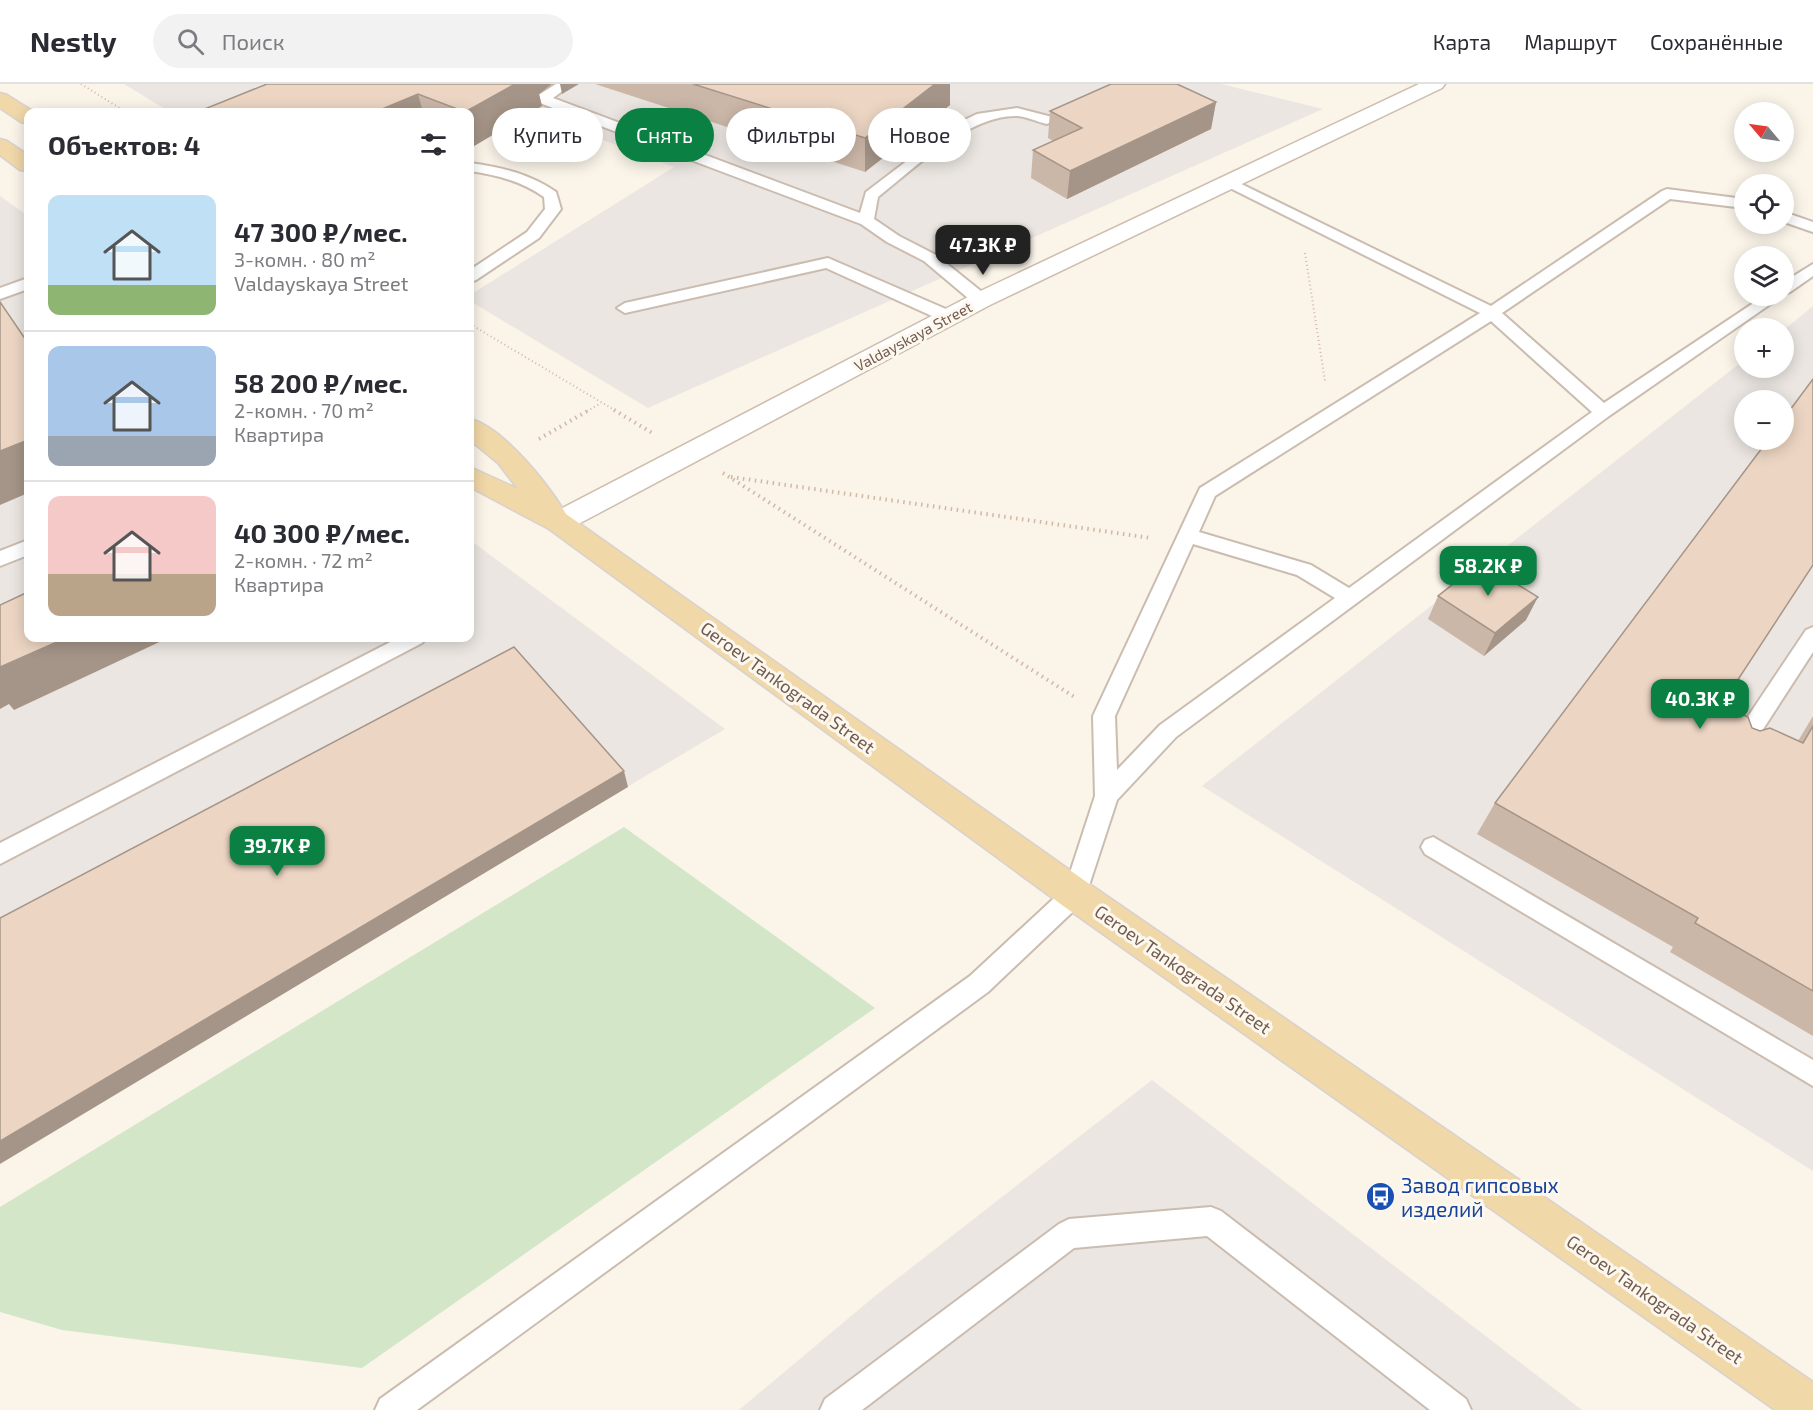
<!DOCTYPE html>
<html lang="ru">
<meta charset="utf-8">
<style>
body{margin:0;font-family:"Exo 2",sans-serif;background:#f2f2f3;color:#2b2b33;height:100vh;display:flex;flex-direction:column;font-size:22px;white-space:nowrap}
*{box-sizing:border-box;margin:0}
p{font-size:20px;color:#7c7c81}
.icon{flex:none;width:33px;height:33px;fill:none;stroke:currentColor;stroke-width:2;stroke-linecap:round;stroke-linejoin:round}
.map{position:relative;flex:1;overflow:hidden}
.panel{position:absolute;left:24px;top:24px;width:450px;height:534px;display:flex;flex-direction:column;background:#fff;border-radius:12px;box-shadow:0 3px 15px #0003}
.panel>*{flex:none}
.hud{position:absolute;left:492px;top:24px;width:570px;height:54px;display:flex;gap:12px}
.needle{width:39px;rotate:299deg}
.tools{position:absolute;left:1734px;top:18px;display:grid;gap:12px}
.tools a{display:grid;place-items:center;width:60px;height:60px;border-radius:50%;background:#fff;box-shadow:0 3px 15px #0003;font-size:30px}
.price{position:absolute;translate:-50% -51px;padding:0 14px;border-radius:12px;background:#0b8043;color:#fff;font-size:20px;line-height:39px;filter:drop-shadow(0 2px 3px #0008)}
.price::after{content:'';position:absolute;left:50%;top:36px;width:18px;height:14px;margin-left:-9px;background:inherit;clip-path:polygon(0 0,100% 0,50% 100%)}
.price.selected{background:#222;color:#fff}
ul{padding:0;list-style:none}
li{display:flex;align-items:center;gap:18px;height:150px;padding:0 24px}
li+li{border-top:2px solid #e1e1e2}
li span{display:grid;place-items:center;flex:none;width:168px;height:120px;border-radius:12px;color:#555}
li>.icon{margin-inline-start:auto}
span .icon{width:72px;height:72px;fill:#fffc;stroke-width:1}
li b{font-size:26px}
h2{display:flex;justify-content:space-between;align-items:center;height:72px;padding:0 24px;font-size:26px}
.pill{padding:0 21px;border-radius:27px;background:#fff;box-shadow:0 3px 15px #0003;font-size:21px;line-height:54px}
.pill.selected{background:#0b8043;color:#fff}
header{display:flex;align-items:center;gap:36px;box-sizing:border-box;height:84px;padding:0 30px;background:#fff;border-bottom:2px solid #e1e1e2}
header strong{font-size:28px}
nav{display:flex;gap:33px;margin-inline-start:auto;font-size:21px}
.search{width:420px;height:54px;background:#f2f2f3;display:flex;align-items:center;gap:15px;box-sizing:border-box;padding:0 21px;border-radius:33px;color:#7c7c81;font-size:22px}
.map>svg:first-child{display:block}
</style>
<header>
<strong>Nestly</strong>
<div class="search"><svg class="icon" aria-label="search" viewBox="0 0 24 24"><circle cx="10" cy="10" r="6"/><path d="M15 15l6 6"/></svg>Поиск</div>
<nav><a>Карта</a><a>Маршрут</a><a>Сохранённые</a></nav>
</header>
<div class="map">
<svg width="1813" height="1326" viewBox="0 0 1813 1326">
<rect width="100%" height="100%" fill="#faf4e9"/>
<path fill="#ebe6e1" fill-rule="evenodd" d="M124,0H1221L1323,25L648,324L470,217V211L674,83L503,18L470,28H170Z
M0,112L28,132V554H470V456L725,645L0,1074Z
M1813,222V1087L1202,702L1744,276V284H1784V246ZM1744,316H1784V356H1744Z
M1152,996L1582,1326H739L875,1212Z"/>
<path fill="#d4e6c8" d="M624,743L875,924L362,1284L62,1246L0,1228V1123Z"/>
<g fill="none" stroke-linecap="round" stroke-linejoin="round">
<defs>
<path id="lane" d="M556,0H572L553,14L860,129L866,108L954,41L977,30L1017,24L1052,33L1054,36L1047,40C1037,38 1026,32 1016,32C967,32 915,84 878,113L874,135L899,152L936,171L987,212L989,216L987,220H975L924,177L887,158L861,140L537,18L535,15L537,12Z
M470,79C501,83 530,90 556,108L561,125L539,154L476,196L470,198V186L527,148L545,125L544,113C521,97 497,91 470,87Z
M1227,93L1491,222L1662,107L1667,105L1744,115V124L1670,115L1502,229L1604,319L1764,212H1782L1609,332L1176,653L1117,716L1084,817L988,908L417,1326H375L380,1315L970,892L1065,804L1095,712L1093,632L1200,404L1480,229L1222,100L1220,97ZM1491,237L1592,328L1349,504L1311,481L1199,448L1215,412ZM1193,460L1297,491L1335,514L1160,641L1117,686L1115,632Z
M1784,128L1813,138V148L1784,138Z
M828,174L955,229L957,233L955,237H943L826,184L625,229L617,224L625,219Z
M1813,180V192L1790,208L1784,210V198Z
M28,194V205L0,215V204Z
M28,456V471L0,482V467Z
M1813,543V568L1745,673L1737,676L1729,673L1726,667L1729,661L1806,546Z
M398,554H426L422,559L0,780V759Z
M1433,753L1813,976V1002L1425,770L1421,763L1425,756Z
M1211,1123L1221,1127L1466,1315L1471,1326H1430L1207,1152L1074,1164L862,1326H820L825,1315L1059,1140L1069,1135Z"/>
<path id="secondary" d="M1419,0H1445L1442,4L990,221L569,445L559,448L549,445L545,438L549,431L972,211Z"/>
<path id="primary" d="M0,9L7,11L34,28H28V40L21,38L0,24Z
M0,55L7,57L28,71V87L20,86L0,71Z
M470,335C503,343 548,400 566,430L1088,799L1813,1298V1326H1775L1062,821L549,445L470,403V383L518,405L498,379L470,356Z"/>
</defs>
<use href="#lane" stroke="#cbbcb0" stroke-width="4"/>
<use href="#secondary" stroke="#cdbdae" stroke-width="3"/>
<use href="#primary" stroke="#d8d1ce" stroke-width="3"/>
<path stroke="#d1b8a6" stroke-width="2" stroke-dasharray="1 3" stroke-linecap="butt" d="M81,0L126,28
M1305,169L1325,297
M470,240L616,327
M587,327L601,319"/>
<path stroke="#d1b8a6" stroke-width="4" stroke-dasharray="1.5 4.5" stroke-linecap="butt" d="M614,326L654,350
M539,355L589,326
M723,389L1076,614
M731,393L1151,454"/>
<use href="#lane" fill="#fff" fill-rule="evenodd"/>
<use href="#secondary" fill="#fff" fill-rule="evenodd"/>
<use href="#primary" fill="#f1d8a9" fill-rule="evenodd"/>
</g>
<path fill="#cbb7a8" d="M267,0L539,10L542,22L474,62L470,60V28H209L207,24Z
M595,0H950V21L865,88Z
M1216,18L1211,45L1067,115L1031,94L1033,66L1053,57L1048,54L1050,27Z
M1438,512L1526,536L1484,572L1428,535Z
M1722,620L1752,644L1798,657L1813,632V952L1670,868L1673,863L1477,750L1495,719Z"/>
<path fill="#a59588" d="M515,0H552L539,10L542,22L474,62L470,44V28H465Z
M560,0H579L562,10Z
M935,0H950V21L865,88V54Z
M418,10L423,28H375Z
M1216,18L1211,45L1067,115L1070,87Z
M28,356V409L0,421V367Z
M1538,513L1526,536L1484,572L1495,549Z
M66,554H168L14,626L9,620L0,625V583Z
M624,687L628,703L0,1080V1057Z"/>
<path fill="#ecd5c3" stroke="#a59588" stroke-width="1.5" d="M267,0H515L465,28L418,10L375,28H215L207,24Z
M693,0H935L865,54Z
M1111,0H1177L1216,18L1070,87L1033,66L1082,44L1050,27Z
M0,218L28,259V356L0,367Z
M1813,295V481L1722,620L1748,633L1752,644L1760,647L1770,644L1803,659L1813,642V907L1695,839L1698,834L1495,719L1768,356H1784V334Z
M1481,478L1538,513L1495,549L1438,512Z
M28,508V554H66L0,583V521Z
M514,563L624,687L0,1057V834Z"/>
<defs>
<symbol id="bus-disc" viewBox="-11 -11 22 22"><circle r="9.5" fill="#1a4fb4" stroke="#fdf8ef"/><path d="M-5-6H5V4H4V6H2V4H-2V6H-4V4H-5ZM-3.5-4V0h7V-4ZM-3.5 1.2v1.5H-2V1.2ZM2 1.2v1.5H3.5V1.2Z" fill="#fff"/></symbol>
</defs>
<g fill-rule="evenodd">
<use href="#bus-disc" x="1364" y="1096" width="33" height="33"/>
</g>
<g text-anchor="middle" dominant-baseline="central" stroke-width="6" stroke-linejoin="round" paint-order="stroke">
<g font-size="15" fill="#725c4f" stroke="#fdf8ef">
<text transform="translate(913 252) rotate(-28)">Valdayskaya Street</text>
</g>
<g font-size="18" fill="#725c4f" stroke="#fdf8ef">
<text transform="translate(788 603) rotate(36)">Geroev Tankograda Street</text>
<text transform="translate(1183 885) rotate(35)">Geroev Tankograda Street</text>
<text transform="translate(1655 1215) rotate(35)">Geroev Tankograda Street</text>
</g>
<g font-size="21" fill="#164399" stroke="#fdf8ef" text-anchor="start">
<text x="1401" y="1100">Завод гипсовых<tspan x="1401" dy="24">изделий</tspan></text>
</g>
</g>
</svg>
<div class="tools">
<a><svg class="needle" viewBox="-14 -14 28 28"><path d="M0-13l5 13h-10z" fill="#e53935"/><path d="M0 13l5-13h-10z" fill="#7c7c81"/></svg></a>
<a><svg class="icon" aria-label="locate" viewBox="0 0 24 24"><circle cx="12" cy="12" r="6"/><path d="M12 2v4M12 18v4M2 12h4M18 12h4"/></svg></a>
<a><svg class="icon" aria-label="layers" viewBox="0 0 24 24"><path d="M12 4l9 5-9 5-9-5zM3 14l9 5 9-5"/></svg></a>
<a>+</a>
<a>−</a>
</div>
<b class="price selected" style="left:983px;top:192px">47.3K ₽</b>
<b class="price" style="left:1488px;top:513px">58.2K ₽</b>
<b class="price" style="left:1700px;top:646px">40.3K ₽</b>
<b class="price" style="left:277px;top:793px">39.7K ₽</b>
<div class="hud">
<a class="pill">Купить</a>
<a class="pill selected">Снять</a>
<a class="pill">Фильтры</a>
<a class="pill">Новое</a>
</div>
<section class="panel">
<h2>Объектов: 4<svg class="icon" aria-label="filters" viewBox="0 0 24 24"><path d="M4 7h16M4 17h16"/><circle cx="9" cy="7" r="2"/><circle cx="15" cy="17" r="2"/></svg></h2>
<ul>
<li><span style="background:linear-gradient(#bfe0f5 75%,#8fb573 0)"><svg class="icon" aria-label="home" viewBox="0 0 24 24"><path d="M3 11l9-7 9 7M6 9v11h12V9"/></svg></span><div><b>47 300 ₽/мес.</b><p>3-комн. · 80 m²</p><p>Valdayskaya Street</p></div></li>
<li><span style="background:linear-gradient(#a9c7e8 75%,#9aa5b1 0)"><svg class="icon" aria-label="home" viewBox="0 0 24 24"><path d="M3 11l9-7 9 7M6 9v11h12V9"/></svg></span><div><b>58 200 ₽/мес.</b><p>2-комн. · 70 m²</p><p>Квартира</p></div></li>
<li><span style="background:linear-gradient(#f6c9c9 65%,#b9a48a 0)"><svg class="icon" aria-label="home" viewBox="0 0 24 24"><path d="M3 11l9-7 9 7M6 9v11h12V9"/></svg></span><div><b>40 300 ₽/мес.</b><p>2-комн. · 72 m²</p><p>Квартира</p></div></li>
</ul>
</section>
</div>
